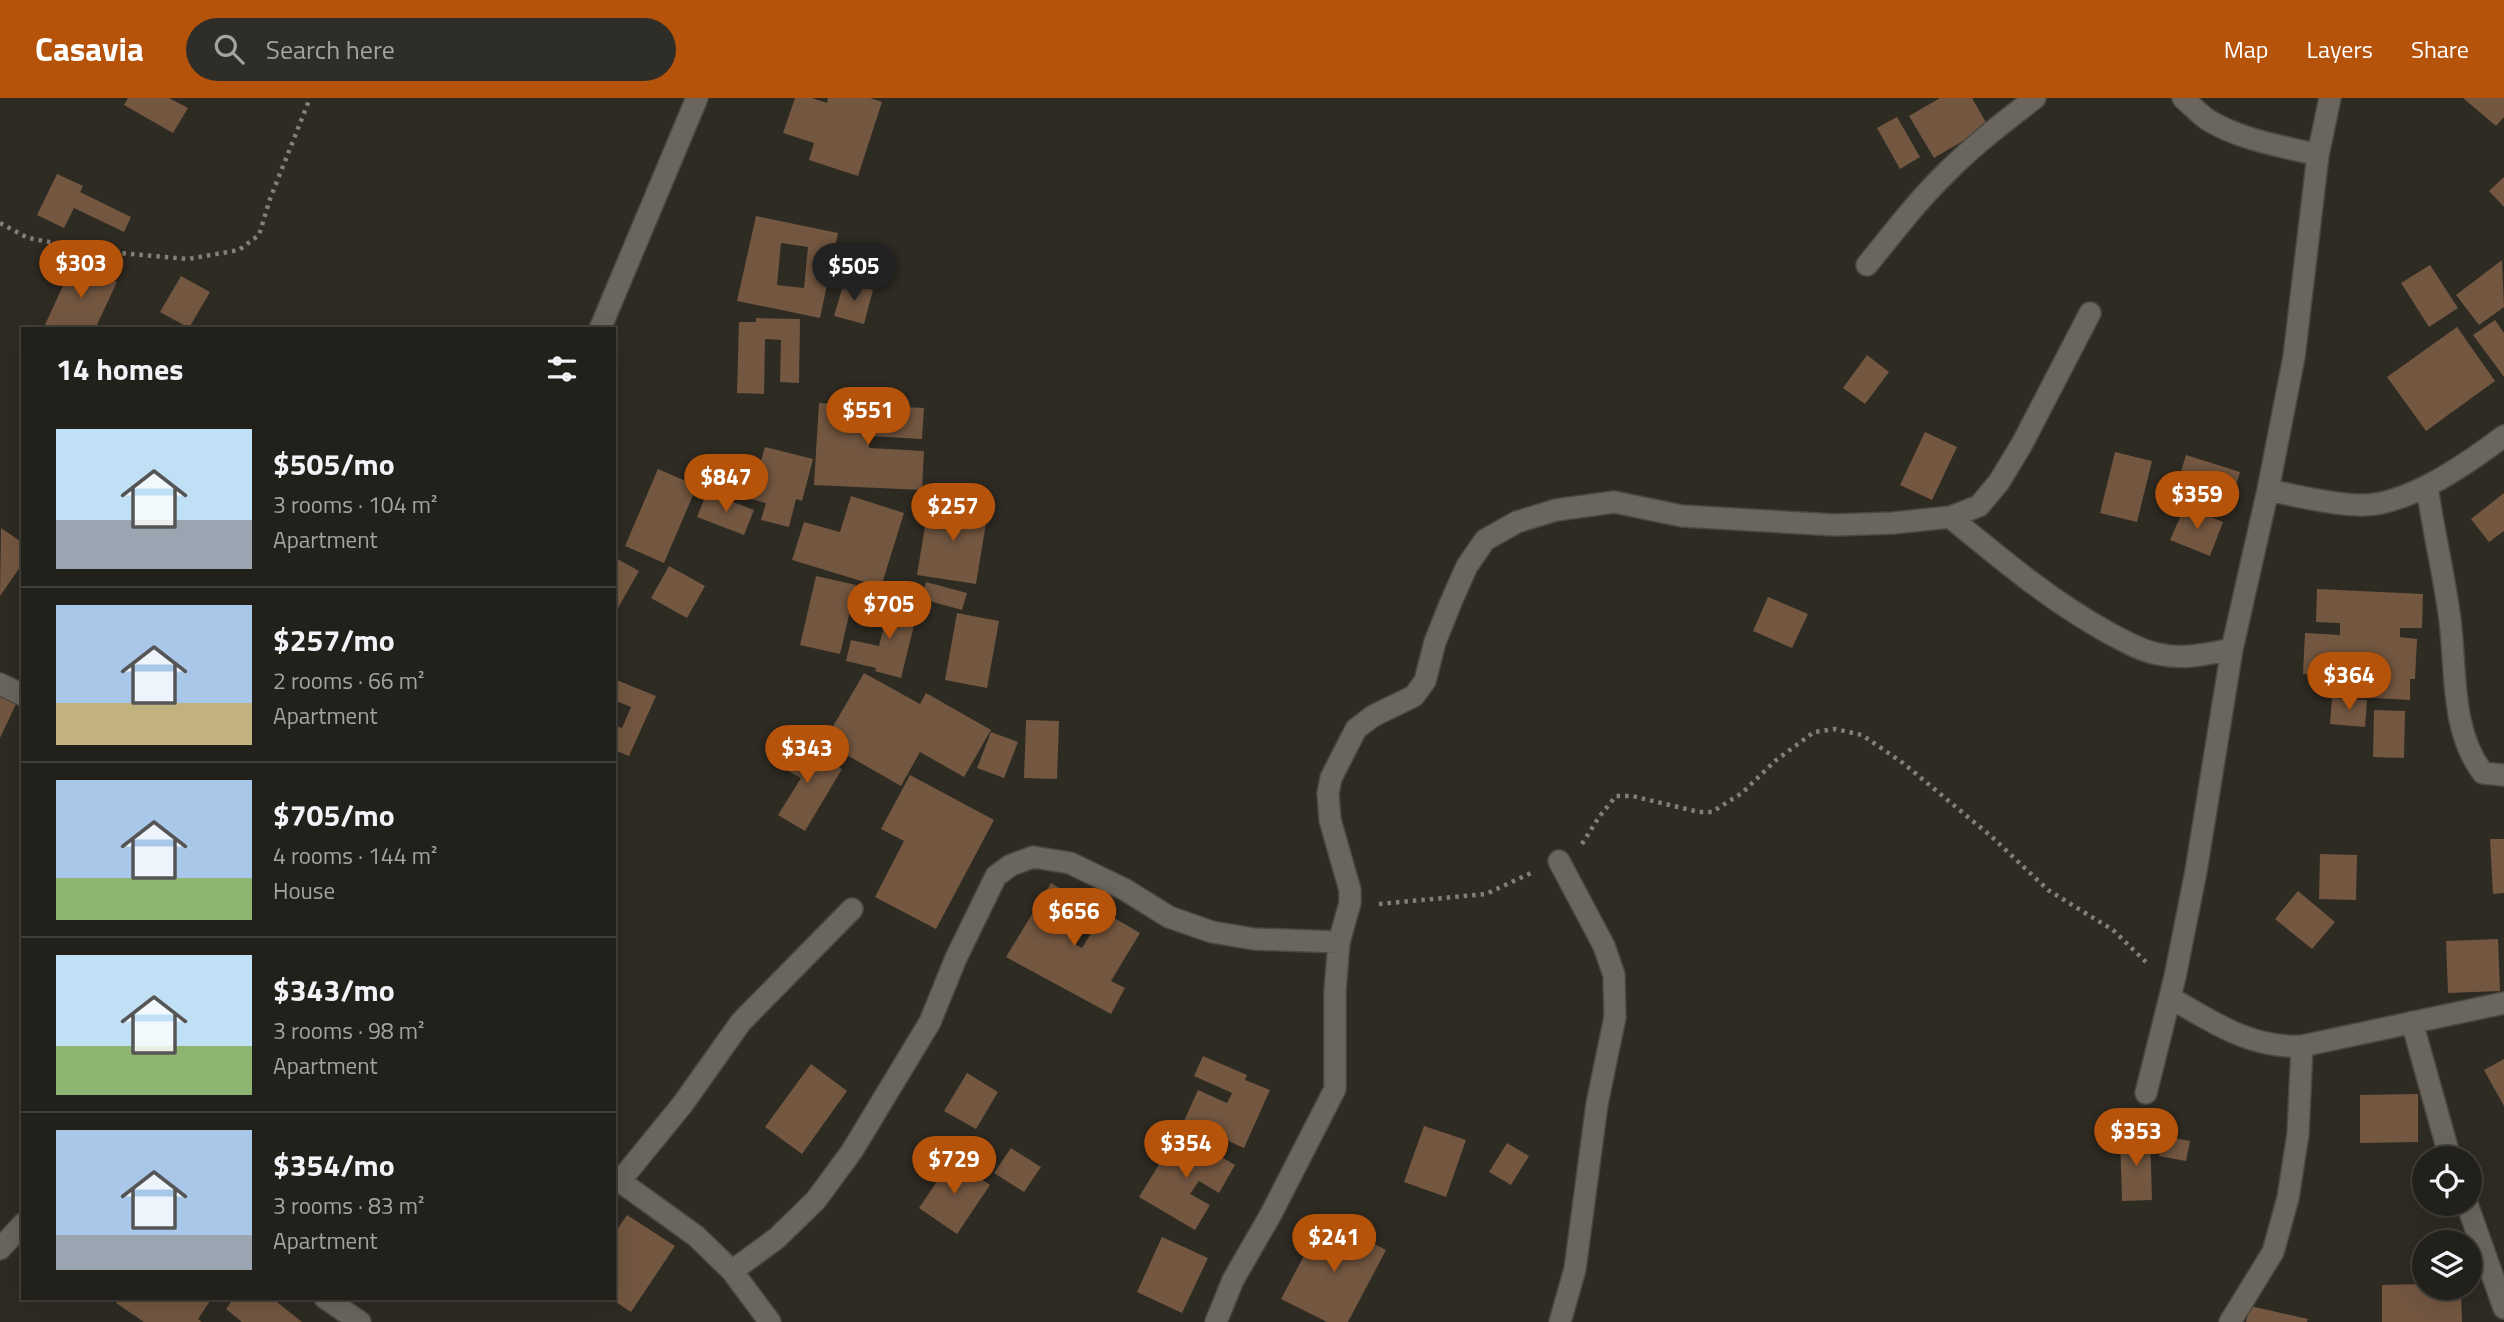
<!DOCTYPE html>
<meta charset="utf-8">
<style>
body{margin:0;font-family:"Titillium Web",sans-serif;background:#2e2d27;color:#f1f3f6;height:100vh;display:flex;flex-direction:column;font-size:26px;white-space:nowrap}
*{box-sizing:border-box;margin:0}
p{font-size:23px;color:#a2a3a2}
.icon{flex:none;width:38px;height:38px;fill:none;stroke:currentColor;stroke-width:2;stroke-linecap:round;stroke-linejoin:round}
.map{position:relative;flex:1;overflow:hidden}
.side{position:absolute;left:21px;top:229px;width:595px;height:973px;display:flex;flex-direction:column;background:#22201a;border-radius:0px;box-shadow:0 7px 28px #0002,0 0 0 2px #3f3e39}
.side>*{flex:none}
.buttons{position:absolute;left:2412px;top:1048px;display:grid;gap:14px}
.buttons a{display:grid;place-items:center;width:70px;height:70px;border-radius:50%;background:#22201a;box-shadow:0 7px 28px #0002,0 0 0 2px #3f3e39;font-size:35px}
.price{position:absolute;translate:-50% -60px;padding:0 16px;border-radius:24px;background:#b45309;color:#fff;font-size:23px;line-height:46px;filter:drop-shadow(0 2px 4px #0008)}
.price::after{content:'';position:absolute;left:50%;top:42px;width:21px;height:16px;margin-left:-10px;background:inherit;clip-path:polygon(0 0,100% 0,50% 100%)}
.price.active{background:#222;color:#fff}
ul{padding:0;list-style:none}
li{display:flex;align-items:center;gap:21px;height:175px;padding:0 35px}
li+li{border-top:2px solid #3f3e39}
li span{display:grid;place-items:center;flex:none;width:196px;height:140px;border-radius:0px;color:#555}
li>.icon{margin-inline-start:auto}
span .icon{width:84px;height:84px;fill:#fffc;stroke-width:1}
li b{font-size:30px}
h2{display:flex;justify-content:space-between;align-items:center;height:84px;padding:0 35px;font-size:30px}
header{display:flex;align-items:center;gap:42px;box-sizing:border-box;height:98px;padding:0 35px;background:#b45309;color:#fff}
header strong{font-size:33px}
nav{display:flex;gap:38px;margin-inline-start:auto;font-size:24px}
.search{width:490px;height:63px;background:#2e2d27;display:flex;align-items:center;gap:18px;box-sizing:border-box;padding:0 24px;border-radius:38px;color:#a2a3a2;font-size:26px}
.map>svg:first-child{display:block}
</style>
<header>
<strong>Casavia</strong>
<div class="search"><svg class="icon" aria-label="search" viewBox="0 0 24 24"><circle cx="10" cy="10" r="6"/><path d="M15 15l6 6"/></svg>Search here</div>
<nav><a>Map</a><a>Layers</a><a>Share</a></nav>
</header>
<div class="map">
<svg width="2504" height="1224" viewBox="0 0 2504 1224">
<rect width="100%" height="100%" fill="#2e2b23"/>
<path fill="#735741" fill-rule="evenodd" d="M128,0H169L188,10L173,35L124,7Z
M795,0H812L827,5L828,0H870L882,4L858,78L809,62L814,45L783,35Z
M1940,0H1972L1988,28L1934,60L1909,18Z
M2463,0H2504V19L2496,28Z
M1897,19L1920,59L1900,71L1877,30Z
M57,76L83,88L80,94L131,119L124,134L74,110L64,130L37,117Z
M2504,79V109L2489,93Z
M756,118L838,135L820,220L737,203ZM781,145L808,149L804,190L777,187Z
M2502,162L2504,209L2479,227L2456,197Z
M74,164L117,184L95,231H43Z
M2430,167L2458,210L2429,229L2401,185Z
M181,178L210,194L189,230L160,214Z
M844,184L873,192L864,226L834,218Z
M756,220L800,221L799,285L780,284L781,242L765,241L764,296L737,295L739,224H756Z
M2495,222L2504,235V279L2473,237Z
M2457,229L2495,283L2426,333L2387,279Z
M1867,257L1889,274L1865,306L1843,290Z
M819,305L924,310L922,341L869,338V350L924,353L922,392L814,387Z
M1925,334L1957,349L1932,402L1900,387Z
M765,349L813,361L802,403L796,401L789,429L761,422L766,405L739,398L746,373L757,376Z
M2115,354L2152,363L2137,424L2100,415Z
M2186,357L2240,374L2230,407L2176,390Z
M658,371L697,388L664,465L625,448Z
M707,394L754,412L744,437L697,419Z
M2504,395V433L2489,444L2471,421Z
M851,398L904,415L881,489L792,462L804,424L840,434Z
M929,404L988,413L976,486L917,477Z
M2185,408L2223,424L2210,458L2170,442Z
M1,430L23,445V465L0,498Z
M614,459L639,473L614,517Z
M669,468L705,488L687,520L651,500Z
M816,478L856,487L840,556L800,547Z
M926,484L967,495L962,512L922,501Z
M2317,491L2423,496L2422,530H2400V539L2417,541L2415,581H2410V602L2373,600L2374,579L2303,576L2305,535L2340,537V525L2316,524Z
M1768,499L1808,516L1792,550L1753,533Z
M891,500L919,507L901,580L875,573L876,570L846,563L851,542L879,548Z
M957,515L999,523L987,590L945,582Z
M864,575L920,606L926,595L991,632L964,679L920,654L901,688L824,644Z
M614,581L656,598L629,658L614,652V627L622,630L631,609L614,602Z
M0,598L16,606L0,640Z
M2332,600L2367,602L2365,629L2330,626Z
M2374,612L2405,613L2404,660L2373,659Z
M1026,622L1059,623L1057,681L1024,680Z
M991,634L1018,644L1004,680L977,670Z
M796,644L842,671L805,733L778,717L801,680L781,669Z
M910,677L994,722L936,831L875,799L904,743L881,731Z
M2490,741H2504V795L2493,796Z
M2320,756L2357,757L2356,802L2319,801Z
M1051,785L1094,811L1073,845L1082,850L1104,814L1140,835L1111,883L1125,890L1111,916L1006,859Z
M2298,793L2335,824L2312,851L2275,821Z
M2498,841L2500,893L2448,895L2446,843Z
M1203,958L1247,977L1245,982L1270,992L1244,1050L1184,1023L1198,992L1227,1005L1232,995L1194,978Z
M2504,961V1008L2484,972Z
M811,966L847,993L802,1056L765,1029Z
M967,975L998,994L976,1031L944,1013Z
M2418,996V1044L2360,1045V997Z
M1424,1028L1466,1042L1446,1099L1404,1084Z
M1179,1034L1235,1067L1219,1095L1199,1083L1190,1096L1210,1107L1195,1132L1139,1099Z
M2150,1037L2152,1102L2122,1103L2120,1038Z
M2163,1038L2190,1043L2186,1063L2159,1058Z
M1507,1045L1529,1058L1511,1087L1489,1074Z
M1011,1050L1041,1069L1024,1094L994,1075Z
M952,1061L990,1087L957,1136L919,1110Z
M627,1117L675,1148L631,1214L610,1200H614V1136Z
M1324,1120L1386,1152L1348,1224H1327L1281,1201Z
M1162,1139L1208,1160L1182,1215L1137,1194Z
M2424,1186V1190H2461L2462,1224H2382V1187Z
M119,1200H212L198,1221L202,1224H144L116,1205Z
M234,1200H272L302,1224H242L226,1211Z
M2250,1208L2308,1221L2307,1224H2246Z"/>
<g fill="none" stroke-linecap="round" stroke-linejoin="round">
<defs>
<path id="street" d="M2183,0C2191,7 2199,16 2208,22C2241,42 2281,48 2318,57
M1867,167C1893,135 1918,102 1948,73C1975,46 2005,23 2035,0
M600,231L697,0
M2427,388C2433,431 2443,472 2449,515C2457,567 2449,631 2483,675L2504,677
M2268,392C2298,398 2329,406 2359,407C2406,409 2468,365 2504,338
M1950,419C2001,461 2051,503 2109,535C2124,543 2141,553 2158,556C2184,562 2207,556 2232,551
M0,586L23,597
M1559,763L1604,848L1614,877L1615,919L1597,1006L1575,1171L1560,1224
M2171,900C2212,924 2252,951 2302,948L2504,905
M2412,924L2450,1060
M2146,995L2175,879L2196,773L2232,551L2268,392L2294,259L2318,57L2330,0
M614,1079L696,1138L732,1173L770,1224
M620,1083L682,1007L741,924L852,811
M2467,1106L2504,1210
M0,1151L23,1126
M732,1173L777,1140L816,1102L852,1053L930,924L956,860L996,778L1011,767L1033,759L1070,765L1124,791L1169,819L1212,834L1254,841L1339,844
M325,1200L360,1224
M1216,1224L1233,1182L1271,1116L1335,991V893L1339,844L1350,805V792L1330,722L1328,695L1331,680L1356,631L1373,618L1414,598L1425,583L1435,544L1451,504L1467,468L1485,442L1517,424L1556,412L1614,404L1682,418L1835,427L1893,425L1950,419L1979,408L1999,384L2022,346L2090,215
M2230,1224L2273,1154L2288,1100L2298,1036L2302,948"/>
</defs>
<use href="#street" stroke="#4a4841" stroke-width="24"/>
<path stroke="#817f78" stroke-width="4.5" stroke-dasharray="3.5 5" stroke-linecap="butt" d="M0,125L28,140L98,153L188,161L239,152L259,137L270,101L310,0
M1582,746L1599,719L1616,698H1632L1699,714H1712L1742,695L1775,663L1814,634L1835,631L1862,637L1903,665L1992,739L2048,792L2113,832L2147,865
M1379,806L1486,796L1533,774"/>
<use href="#street" stroke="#6a665d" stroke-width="21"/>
</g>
</svg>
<div class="buttons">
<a><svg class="icon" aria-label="locate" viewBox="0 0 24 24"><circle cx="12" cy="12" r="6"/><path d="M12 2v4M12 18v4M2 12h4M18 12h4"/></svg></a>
<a><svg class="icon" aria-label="layers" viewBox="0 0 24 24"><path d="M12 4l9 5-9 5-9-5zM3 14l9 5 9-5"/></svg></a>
</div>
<b class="price" style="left:81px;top:202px">$303</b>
<b class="price active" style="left:854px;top:205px">$505</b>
<b class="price" style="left:868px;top:349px">$551</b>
<b class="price" style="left:726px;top:416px">$847</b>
<b class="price" style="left:2197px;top:433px">$359</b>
<b class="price" style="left:953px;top:445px">$257</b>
<b class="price" style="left:889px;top:543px">$705</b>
<b class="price" style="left:2349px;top:614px">$364</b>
<b class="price" style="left:807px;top:687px">$343</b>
<b class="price" style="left:1074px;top:850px">$656</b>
<b class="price" style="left:2136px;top:1070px">$353</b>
<b class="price" style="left:1186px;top:1082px">$354</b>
<b class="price" style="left:954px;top:1098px">$729</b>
<b class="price" style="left:1334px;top:1176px">$241</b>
<section class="side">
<h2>14 homes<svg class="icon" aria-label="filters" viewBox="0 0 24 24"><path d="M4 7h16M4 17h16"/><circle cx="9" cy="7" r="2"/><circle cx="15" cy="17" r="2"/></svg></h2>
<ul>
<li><span style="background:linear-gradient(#bfe0f5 65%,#9aa5b1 0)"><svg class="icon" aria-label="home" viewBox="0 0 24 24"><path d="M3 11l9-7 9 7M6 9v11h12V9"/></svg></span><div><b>$505/mo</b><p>3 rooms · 104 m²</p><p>Apartment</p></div></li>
<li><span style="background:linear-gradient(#a9c7e8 70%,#c2b280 0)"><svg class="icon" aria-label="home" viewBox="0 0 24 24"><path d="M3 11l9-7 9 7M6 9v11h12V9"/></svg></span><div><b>$257/mo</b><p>2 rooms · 66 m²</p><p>Apartment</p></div></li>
<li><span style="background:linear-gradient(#a9c7e8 70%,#8fb573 0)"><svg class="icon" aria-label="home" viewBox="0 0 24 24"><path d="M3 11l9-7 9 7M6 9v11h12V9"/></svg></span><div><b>$705/mo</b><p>4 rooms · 144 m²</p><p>House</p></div></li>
<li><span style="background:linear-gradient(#bfe0f5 65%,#8fb573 0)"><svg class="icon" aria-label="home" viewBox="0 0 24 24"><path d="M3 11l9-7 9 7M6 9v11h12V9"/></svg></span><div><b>$343/mo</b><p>3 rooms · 98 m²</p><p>Apartment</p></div></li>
<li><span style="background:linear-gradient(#a9c7e8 75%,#9aa5b1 0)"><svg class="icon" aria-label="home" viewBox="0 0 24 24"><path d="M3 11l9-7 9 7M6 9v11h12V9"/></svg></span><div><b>$354/mo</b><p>3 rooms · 83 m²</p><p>Apartment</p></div></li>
</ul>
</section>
</div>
